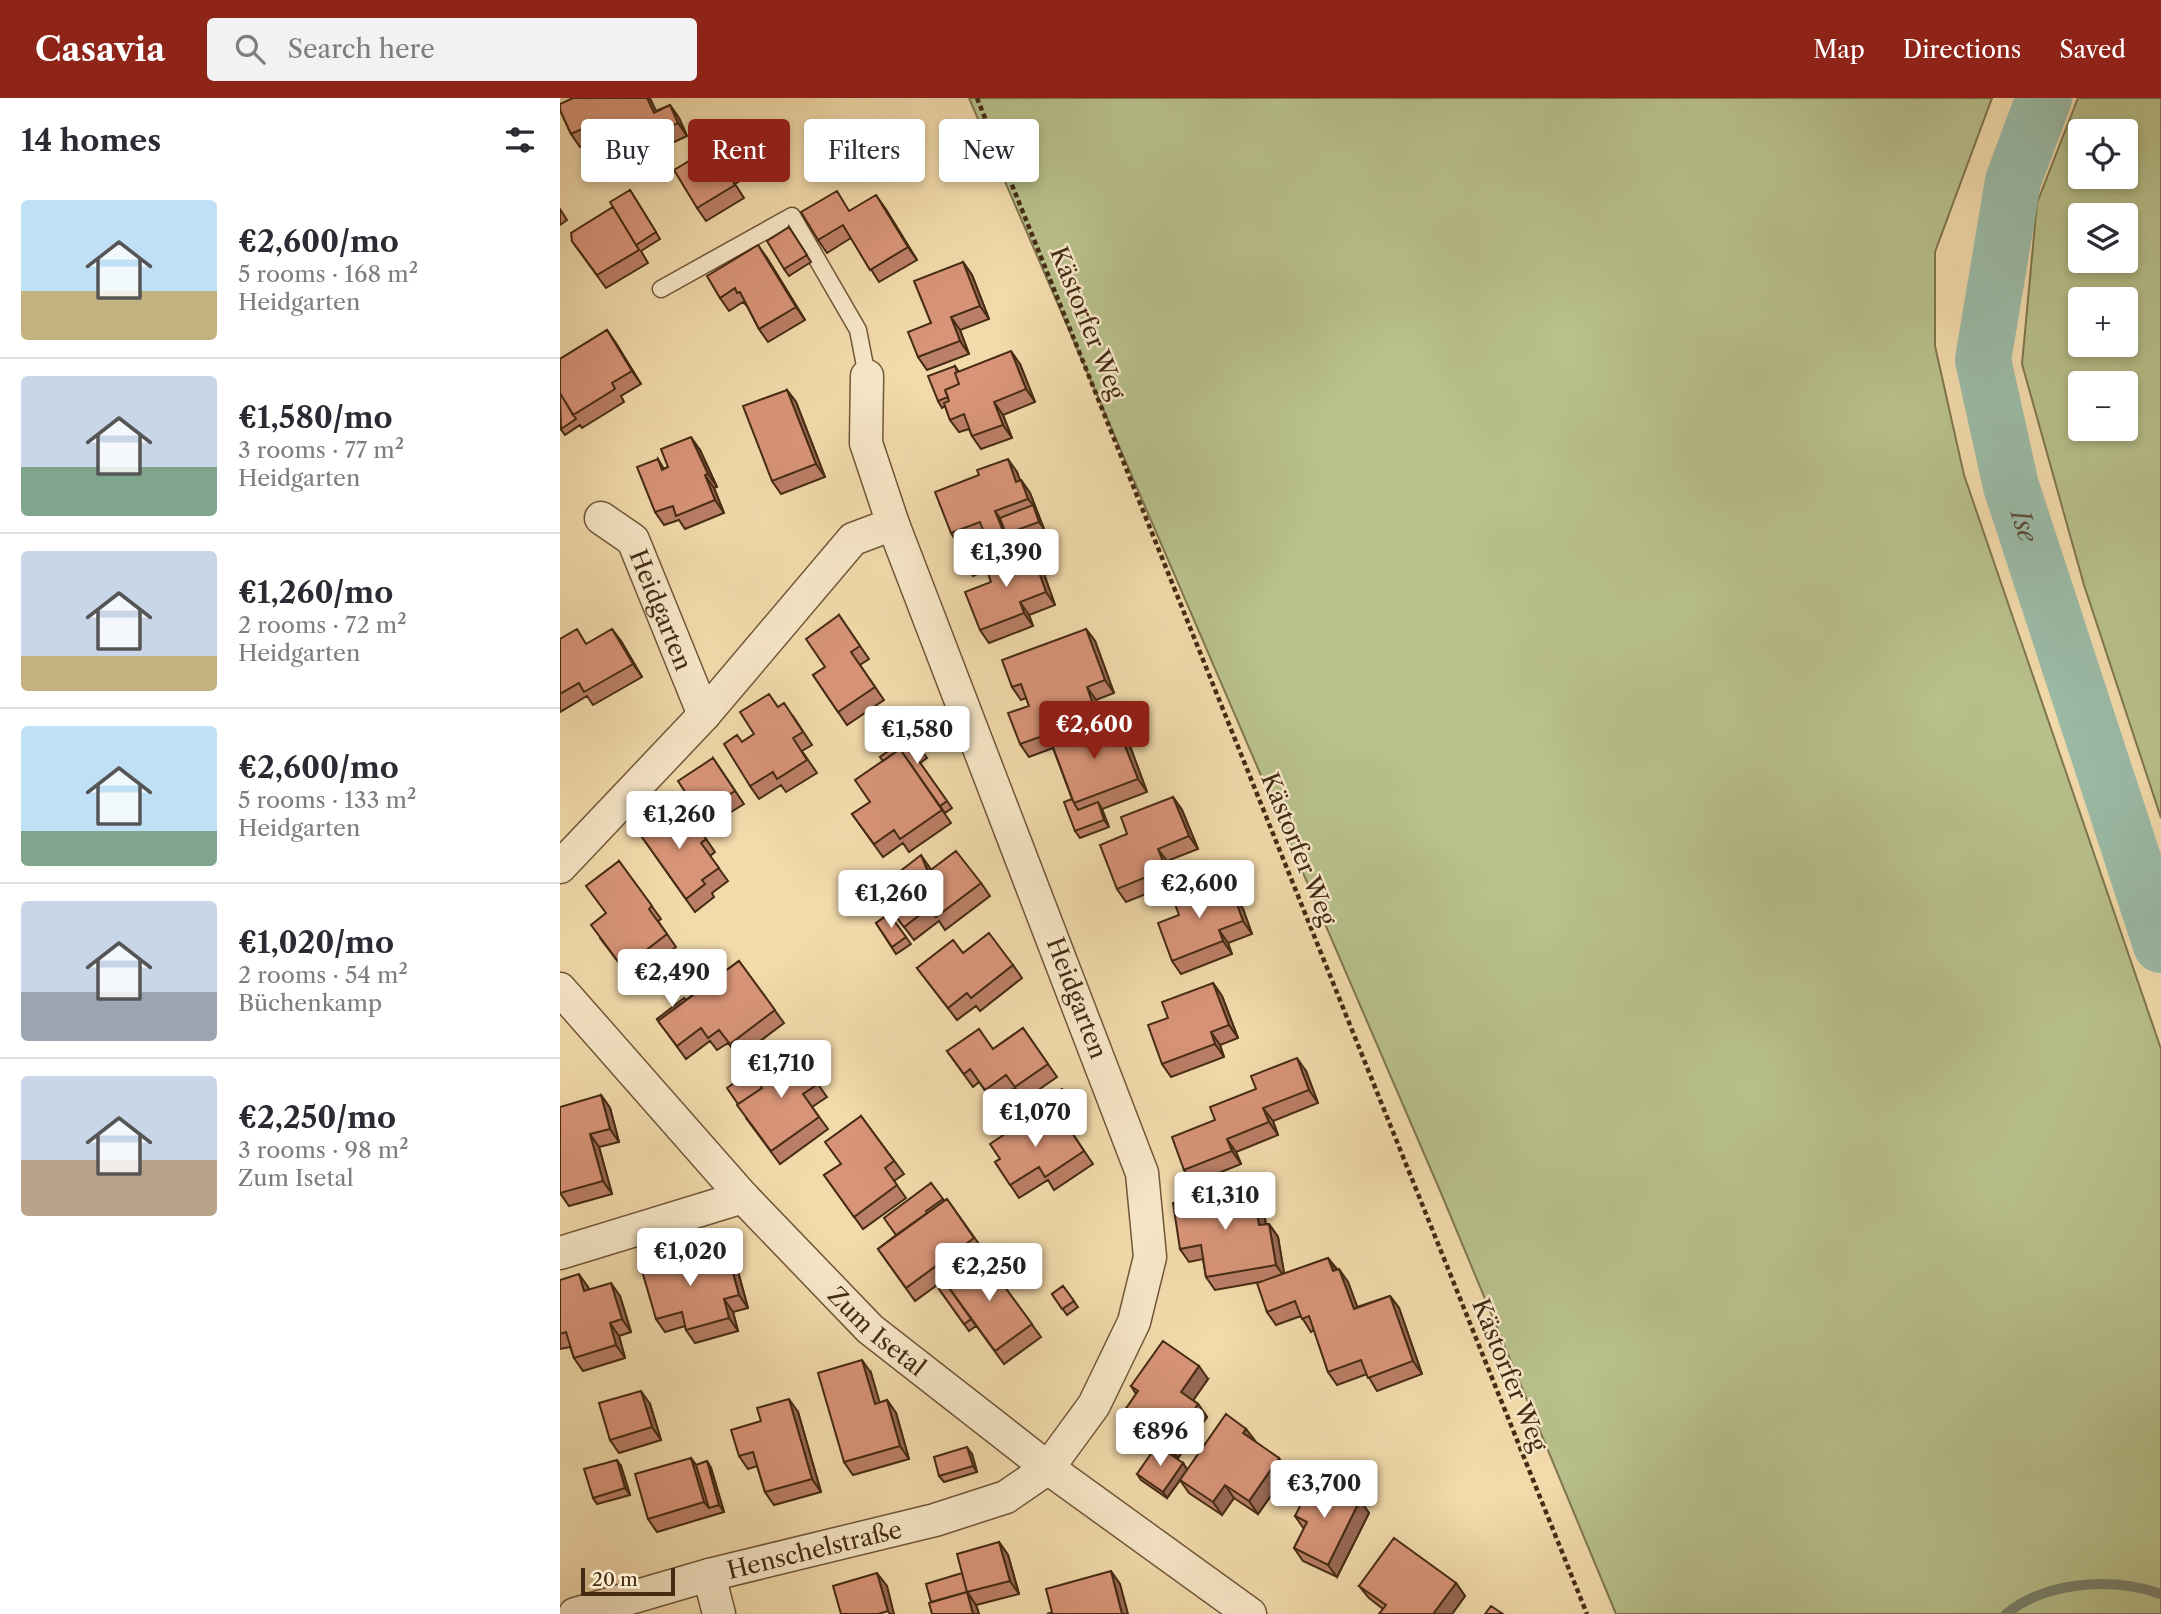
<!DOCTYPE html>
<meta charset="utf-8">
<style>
body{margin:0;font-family:"Libre Caslon Text",serif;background:#f2f2f3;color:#2b2b33;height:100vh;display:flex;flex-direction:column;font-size:26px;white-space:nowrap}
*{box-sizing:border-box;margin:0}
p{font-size:23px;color:#7c7c81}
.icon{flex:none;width:38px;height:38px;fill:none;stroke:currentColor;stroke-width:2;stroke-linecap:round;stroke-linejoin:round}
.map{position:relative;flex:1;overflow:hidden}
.sheet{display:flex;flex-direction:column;background:#fff;width:560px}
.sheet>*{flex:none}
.top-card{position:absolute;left:21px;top:21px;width:665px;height:63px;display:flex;gap:14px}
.fabs{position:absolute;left:1508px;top:21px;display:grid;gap:14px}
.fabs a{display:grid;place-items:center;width:70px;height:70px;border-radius:7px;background:#fff;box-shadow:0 4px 10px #0003;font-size:35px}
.scale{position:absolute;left:21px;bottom:18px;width:94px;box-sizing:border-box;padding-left:7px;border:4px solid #462b13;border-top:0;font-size:19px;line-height:24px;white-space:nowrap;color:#462b13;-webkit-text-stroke:5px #f7e7c8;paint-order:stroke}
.price{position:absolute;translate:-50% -60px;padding:0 16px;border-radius:7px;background:#fff;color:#222;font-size:23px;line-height:46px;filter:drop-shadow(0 2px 4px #0008)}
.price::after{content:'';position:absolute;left:50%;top:42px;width:21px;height:16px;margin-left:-10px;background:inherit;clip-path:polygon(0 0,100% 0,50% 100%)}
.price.on{background:#8f2418;color:#fff}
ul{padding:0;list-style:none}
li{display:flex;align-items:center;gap:21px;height:175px;padding:0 21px}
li+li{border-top:2px solid #e1e1e2}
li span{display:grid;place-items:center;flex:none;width:196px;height:140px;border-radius:7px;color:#555}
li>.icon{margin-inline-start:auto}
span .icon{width:84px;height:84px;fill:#fffc;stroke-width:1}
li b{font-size:30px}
h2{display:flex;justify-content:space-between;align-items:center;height:84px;padding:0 21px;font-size:30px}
.chip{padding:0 24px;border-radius:7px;background:#fff;box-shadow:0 4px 10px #0003;font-size:24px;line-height:63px}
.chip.on{background:#8f2418;color:#fff}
header{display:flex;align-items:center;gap:42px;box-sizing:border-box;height:98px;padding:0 35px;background:#8f2418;color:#fff}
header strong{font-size:33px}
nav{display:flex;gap:38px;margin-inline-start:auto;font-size:24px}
.search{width:490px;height:63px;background:#f2f2f3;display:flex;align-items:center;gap:18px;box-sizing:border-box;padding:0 24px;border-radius:7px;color:#7c7c81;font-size:26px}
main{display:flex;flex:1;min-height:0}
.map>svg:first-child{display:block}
</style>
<header>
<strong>Casavia</strong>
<div class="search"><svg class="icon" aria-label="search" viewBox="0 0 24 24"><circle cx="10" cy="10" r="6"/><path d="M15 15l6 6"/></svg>Search here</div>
<nav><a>Map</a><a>Directions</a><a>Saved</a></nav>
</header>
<main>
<section class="sheet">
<h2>14 homes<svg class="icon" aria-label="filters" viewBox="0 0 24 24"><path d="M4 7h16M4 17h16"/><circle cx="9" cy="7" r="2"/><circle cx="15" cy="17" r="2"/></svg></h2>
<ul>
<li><span style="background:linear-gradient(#bfe0f5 65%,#c2b280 0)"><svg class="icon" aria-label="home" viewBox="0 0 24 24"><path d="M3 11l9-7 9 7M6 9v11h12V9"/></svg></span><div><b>€2,600/mo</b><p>5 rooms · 168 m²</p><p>Heidgarten</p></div></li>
<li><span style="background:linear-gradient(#c9d6e8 65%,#7fa58c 0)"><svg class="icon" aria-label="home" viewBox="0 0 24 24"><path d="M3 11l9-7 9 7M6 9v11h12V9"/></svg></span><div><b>€1,580/mo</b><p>3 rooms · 77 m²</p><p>Heidgarten</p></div></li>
<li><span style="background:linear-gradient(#c9d6e8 75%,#c2b280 0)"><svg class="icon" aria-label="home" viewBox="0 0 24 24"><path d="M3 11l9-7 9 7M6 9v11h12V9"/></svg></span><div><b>€1,260/mo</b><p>2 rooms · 72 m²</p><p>Heidgarten</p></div></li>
<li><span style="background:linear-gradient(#bfe0f5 75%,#7fa58c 0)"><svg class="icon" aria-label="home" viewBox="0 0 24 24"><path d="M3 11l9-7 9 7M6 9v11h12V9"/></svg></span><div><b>€2,600/mo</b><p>5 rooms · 133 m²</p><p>Heidgarten</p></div></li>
<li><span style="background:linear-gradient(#c9d6e8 65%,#9aa5b1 0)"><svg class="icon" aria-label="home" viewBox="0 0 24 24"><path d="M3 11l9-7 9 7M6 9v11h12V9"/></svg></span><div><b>€1,020/mo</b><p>2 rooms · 54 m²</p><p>Büchenkamp</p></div></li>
<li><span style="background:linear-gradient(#c9d6e8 60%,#b9a48a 0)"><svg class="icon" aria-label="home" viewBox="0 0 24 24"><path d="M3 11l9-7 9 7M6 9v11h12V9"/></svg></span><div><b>€2,250/mo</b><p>3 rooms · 98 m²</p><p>Zum Isetal</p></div></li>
</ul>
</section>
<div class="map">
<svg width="1601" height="1516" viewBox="0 0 1601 1516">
<rect width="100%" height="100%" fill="#f2daab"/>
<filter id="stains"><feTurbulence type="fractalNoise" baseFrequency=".00286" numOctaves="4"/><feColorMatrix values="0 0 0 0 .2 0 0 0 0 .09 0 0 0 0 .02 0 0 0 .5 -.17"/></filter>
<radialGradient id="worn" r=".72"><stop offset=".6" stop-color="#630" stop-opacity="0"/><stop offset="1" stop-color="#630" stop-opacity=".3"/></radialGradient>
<path fill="#b8c08b" stroke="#7f764f" stroke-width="2" fill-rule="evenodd" d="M409,0H1432L1375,154V248L1404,377L1601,951V1516H1056L881,1095Z
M1518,0H1601V720L1524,487L1462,266L1477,105ZM1521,33H1566V79H1521ZM1521,117H1566V163H1521ZM1521,201H1566V247H1521ZM1521,285H1566V331H1521Z"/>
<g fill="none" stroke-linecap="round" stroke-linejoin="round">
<path stroke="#79816c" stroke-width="10" d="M1446,1516C1486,1483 1553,1479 1601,1496"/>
<path stroke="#9bbba7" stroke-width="56" id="s1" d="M1484,0L1453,83L1423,262L1451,388L1601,847"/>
<defs>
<path id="lane" d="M101,191L232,118L298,232L307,278"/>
<g id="street">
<path id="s2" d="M41,420L73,442L144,617"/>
<path d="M0,769L144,617L293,441L333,426"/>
<path id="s3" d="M0,891L183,1099L310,1231L488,1370L690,1516"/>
<path d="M0,1155L183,1099"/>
<path d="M149,1477L159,1516"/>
<path id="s4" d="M15,1516L149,1477L375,1422L446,1399L488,1370L534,1307L574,1224L590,1159L582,1075L333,426L306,345L307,278"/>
</g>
</defs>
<use href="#lane" stroke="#715739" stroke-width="19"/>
<use href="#street" stroke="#715739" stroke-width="35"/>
<path stroke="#462b13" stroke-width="4.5" stroke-dasharray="5 3.5" stroke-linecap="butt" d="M417,0L1027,1516"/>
<use href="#lane" stroke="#f7e7c8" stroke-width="16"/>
<use href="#street" stroke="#f7e7c8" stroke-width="32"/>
</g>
<path fill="#ba7f67" stroke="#462b13" stroke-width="2" fill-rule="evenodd" d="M110,7L119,20L127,38L57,71L48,58L40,40L20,49L11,36L0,12L96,13Z
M173,38L196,73L175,86L184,100L146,123L137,110Z
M70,92L100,141L81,153L88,165L46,190L12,143L53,109Z
M325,110L357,162L319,184L291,140L267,155L258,142L290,113Z
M0,111L7,122L0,127Z
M229,129L251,164L229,178L224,171Z
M207,160L245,222L208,244L199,231L187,208L183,204L169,213L160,200Z
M403,164L412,177L429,221L400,232L409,256L367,272L358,259L371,225Z
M47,232L81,286L61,298L64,304L22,330L20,327L5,337L0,330V261Z
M460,266L475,304L443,317L452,340L421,351L412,338L409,331L399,334L390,322L385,308L382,310L378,303L395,268L399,274Z
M227,292L236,304L265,379L221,396L212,383Z
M140,352L157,389L154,390L164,415L125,431L119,422L104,427L95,414L98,361L104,371Z
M457,374L460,382H461L470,395L484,431L451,443L453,448L449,450L451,456L479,462L495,507L469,517L473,528L429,545L420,532L431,484L427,472L413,478L404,465L396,443L391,435Z
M279,517L309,561L300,567L324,602L287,627L253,577L265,569Z
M52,531L61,543L82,579L33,607L27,598L0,614V541L27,546Z
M526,531L535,543L554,595L536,602L544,623L554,620L564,632L587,694L542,711L549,729L520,740L515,733L512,701L493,650L469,659L460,646L469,608L466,600L461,602L452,589ZM524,623L529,629L503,639L501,632Z
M218,609L233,618L252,647L242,653L257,675L226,694L221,687L199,701L190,688L182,644L194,636Z
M351,637L367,660L360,665L392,710L385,715L349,663L391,725L349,754L343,745L323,759L292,716L310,704L323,663Z
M153,660L184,706L148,728L139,715Z
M613,699L622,712L638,751L607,763L616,784L566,804L557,791L567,736Z
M77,732L132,737L140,732L155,754L150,758L168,783L152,795L154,799L135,814Z
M59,763L101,821L98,823L116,849L72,882L40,840Z
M370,772L421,785L430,798L385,832L379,823L354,842L316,792Z
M660,782L669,795L671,800L674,798L683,811L692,836L668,845L672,856L621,876L612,863L619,817Z
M329,816L351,846L336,856L316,825Z
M403,855L453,867L462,880L420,913L416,908L397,922L357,870Z
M179,863L224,925L179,959L168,945L157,952L150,943L126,961L97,921L126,902Z
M653,885L662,898L678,940L660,947L664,959L611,979L602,966L608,920Z
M463,930L497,979L464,1002L455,990L434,1005L419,984L413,989L387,953L433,951Z
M231,949L267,999L252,1009L268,1031L220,1066L186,1020L200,971Z
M746,973L758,1005L713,1023L718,1037L676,1054L681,1066L634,1085L624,1072L655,1022Z
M502,991L515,1010L496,1022L483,1003Z
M41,997L50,1010L59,1044L39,1049L52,1096L9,1108L0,1095Z
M301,1018L344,1076L334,1083L346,1100L303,1131L264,1077L281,1066Z
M502,1020L533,1066L494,1092L488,1082L459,1100L435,1064Z
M371,1085L384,1103L387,1101L424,1153L355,1203L318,1151L336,1137Z
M702,1104L706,1126H709L718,1139L724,1176L768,1160L777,1171L788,1184L797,1209L830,1198L839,1210L862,1276L817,1293L807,1276L777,1287L768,1274L754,1232L751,1234L741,1218L716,1227L707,1214L700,1184L655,1192L646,1179L643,1161L629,1164L620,1151Z
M422,1158L481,1239L444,1266L404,1211L416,1228L409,1233L379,1191Z
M142,1165L177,1170L188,1210L173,1214L178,1233L135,1245L126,1232L125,1228L105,1234L96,1221Z
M0,1182L28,1189L29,1192L60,1198L71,1234L59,1238L65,1260L23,1273L14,1260L10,1249L0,1251Z
M503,1188L518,1209L507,1217L492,1196Z
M311,1275L319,1305L327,1302L336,1315L349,1361L293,1377L284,1364Z
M648,1281L633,1302L638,1306L647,1319L618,1360L572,1328L563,1315L576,1296L571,1288Z
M90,1306L101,1342L59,1355L50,1342Z
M238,1314L261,1394L214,1407L205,1394L197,1368L188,1371L179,1358Z
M686,1331L696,1344L728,1373L698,1416L674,1400L662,1417L629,1395L620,1382L626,1374L607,1400L581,1382L577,1376L623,1365L627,1371Z
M412,1356L417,1374L384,1384L379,1378Z
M131,1360L136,1367L147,1363L151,1370L164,1414L97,1434L88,1421Z
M61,1368L70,1397L37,1406L33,1400Z
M800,1402L809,1415L777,1479L743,1463L734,1450L744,1431L735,1418Z
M439,1444L448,1457L459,1496L416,1507L419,1516L371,1504L402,1475Z
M896,1485L905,1498L892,1516H819L823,1511L809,1500L799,1488Z"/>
<path fill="#976854" stroke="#462b13" stroke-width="2" d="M87,0H90L103,28L94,15Z
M110,7L119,20L127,38L118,25Z
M316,97L325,110L357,162L348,149Z
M198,147L207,160L245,222L236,209Z
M403,164L412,177L429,221L420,208Z
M391,219L400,232L409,256L400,243Z
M47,232L56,245L81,286L72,273Z
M451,253L460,266L475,304L466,291Z
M227,292L236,304L265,379L256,366Z
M434,304L443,317L452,340L443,327Z
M131,339L140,352L157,389L148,376Z
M448,361L457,374L465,397L456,384Z
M145,377L154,390L164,415L155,402Z
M461,382L470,395L484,431L479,424L473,407L468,401Z
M435,413L444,426L446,436L453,448L444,435Z
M439,437L449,450L453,462L444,449Z
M470,449L479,462L495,507L486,494Z
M460,504L469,517L473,528L464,515Z
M52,531L61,543L82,579L73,566Z
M526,531L535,543L554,595L545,582Z
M527,589L536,602L546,628L536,615Z
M492,620L501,632L506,646L497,633Z
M554,620L564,632L587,694L578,681Z
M613,699L622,712L638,751L629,738Z
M538,704L542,711L549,729L544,722Z
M598,751L607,763L616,784L606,771Z
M361,757L370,770L377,787L368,774Z
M660,782L669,795L677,814L668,801Z
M674,798L683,811L692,836L683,823Z
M659,832L668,845L672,856L663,843Z
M653,885L662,898L678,940L669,927Z
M651,934L660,947L664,959L655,946Z
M737,960L746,973L758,1005L749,992Z
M41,997L50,1010L59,1044L50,1031Z
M703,1010L713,1023L718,1037L709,1024Z
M473,1017L482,1030L489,1047L480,1034Z
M30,1036L39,1049L52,1096L43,1083Z
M667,1041L676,1054L681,1066L672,1053Z
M693,1091L702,1104L708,1140L699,1127Z
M709,1126L718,1139L725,1180L716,1167Z
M133,1152L142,1165L137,1166Z
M168,1157L177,1170L188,1210L179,1197Z
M768,1160L777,1173H773Z
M779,1171L788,1184L803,1224L794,1211Z
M19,1176L28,1189L33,1206L24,1193Z
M51,1185L60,1198L71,1234L62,1221Z
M830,1198L839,1210L862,1276L853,1263Z
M164,1201L173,1214L178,1233L169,1220Z
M50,1225L59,1238L65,1260L56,1247Z
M302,1262L311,1275L324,1319L315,1306Z
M639,1268L648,1281L630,1307L621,1294Z
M81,1293L90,1306L101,1342L92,1329Z
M229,1301L238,1314L261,1394L252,1381Z
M327,1302L336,1315L349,1361L340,1348Z
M638,1306L647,1319L618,1360L609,1348Z
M686,1331L696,1344L683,1335Z
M407,1349L412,1356L417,1374L413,1368Z
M131,1360L140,1373L149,1410L144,1404Z
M719,1360L728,1373L698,1416L689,1403Z
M57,1362L61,1368L70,1397L65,1390Z
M147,1363L151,1370L164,1414L159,1407Z
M623,1365L627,1372L607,1400L603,1394Z
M665,1387L674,1400L662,1417L653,1404Z
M800,1402L809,1415L777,1479L768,1467Z
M439,1444L448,1457L459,1496L450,1483Z
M551,1473L560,1486L568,1516H562Z
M317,1475L327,1488L334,1516H330L328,1513Z
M896,1485L905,1498L892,1516H873Z
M407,1494L416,1507L419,1516H413Z"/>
<path fill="#d89478" stroke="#462b13" stroke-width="2" d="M13,0H87L94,15L110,7L118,25L48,58L33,26L11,36L0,12V6Z
M169,31L191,67L171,79L149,43Z
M152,49L175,87L137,110L114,72Z
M70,92L96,134L76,147L50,104Z
M277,93L289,113L316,97L348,149L310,172L283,127L258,142L241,114Z
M53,109L79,152L37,177L12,143L11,135Z
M229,129L247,157L224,171L207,143Z
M198,147L236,209L199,231L180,194L177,195L175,190L160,200L147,178Z
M403,164L420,208L391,219L400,243L358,259L348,234L371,225L354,183Z
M47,232L72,273L52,285L55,291L13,317L0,295V261Z
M451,253L466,291L434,304L443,327L412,338L404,316L390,322L384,305L389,303L385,292L399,286L395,275Z
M395,268L397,274L395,275L399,286L385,292L388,299L378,303L368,278Z
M227,292L256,366L212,383L183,308Z
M1,297L16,321L1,331L0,298Z
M131,339L148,376L145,377L155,402L116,418L113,408L95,414L77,369L98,361L102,372L108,369L101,351Z
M448,361L456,384L461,382L468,401L435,413L444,435L439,437L444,449L404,465L396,443L423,432L420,424L391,435L375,394L419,377L417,372Z
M473,407L479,424L446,436L440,420Z
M470,449L486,494L460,504L464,515L420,532L405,494L431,484L425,466Z
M279,517L300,548L291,554L315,589L278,614L253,577L265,569L246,541Z
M17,531L26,546L52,531L73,566L24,594L19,585L0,596V541Z
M526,531L545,582L527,589L536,615L522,620L518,609L492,620L497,633L460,646L448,615L469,608L461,586L452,589L442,562Z
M209,596L218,609L224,605L243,634L233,640L247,662L217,681L213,674L190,688L164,646L177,637L182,644L194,636L180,614Z
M554,620L578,681L514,705L491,644Z
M351,637L362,654L356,659L387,703L380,708L340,651L323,663L320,659Z
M340,651L382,712L340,741L334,732L314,746L292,716L310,704L295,682Z
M153,660L175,693L139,715L118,683Z
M613,699L629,738L598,751L606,771L557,791L540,747L567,736L561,719Z
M512,701L518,712L538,704L544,722L515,733L504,704Z
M110,709L132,737L140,732L146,741L141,745L159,770L142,782L145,786L126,801L77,732Z
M396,753L421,785L376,819L369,810L344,829L316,792L361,757L368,774Z
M59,763L92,808L89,811L107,836L63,870L31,827L46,815L26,788Z
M660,782L668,801L674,798L683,823L659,832L663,843L612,863L598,825L619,817L613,801Z
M329,816L346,839L332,849L316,825Z
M429,835L453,867L411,900L407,895L388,910L357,870L393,842L403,855Z
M179,863L215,912L170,946L159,932L148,940L141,930L117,948L98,923Z
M653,885L669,927L651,934L655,946L602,966L588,927L608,920L602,904Z
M124,900L126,902L98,923L103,930L97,921Z
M463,930L488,966L455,989L446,977L425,992L410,971L404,976L387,953L419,931L433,951Z
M231,949L258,986L243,996L259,1019L211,1053L177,1007L202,990L192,976Z
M737,960L749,992L703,1010L709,1024L667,1041L672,1053L624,1072L612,1039L655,1022L650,1009L696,991L691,978Z
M198,968L200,971L192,976L202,990L178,1006L167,990Z
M502,991L511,1003L492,1015L483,1003Z
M41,997L50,1031L30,1036L43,1083L0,1095V1009Z
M473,1017L480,1034L502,1020L524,1053L485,1079L479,1069L450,1087L435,1064L440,1061L430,1046Z
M301,1018L334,1063L325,1070L337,1087L294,1119L264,1077L281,1066L265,1044Z
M371,1085L383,1101L366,1113L367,1115L336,1137L324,1120Z
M693,1091L699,1127L709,1126L716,1167L646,1179L641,1147L620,1151L613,1105Z
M387,1101L414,1140L346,1190L318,1151Z
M133,1152L137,1166L168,1157L179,1197L164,1201L169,1220L126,1232L122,1214L96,1221L80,1166Z
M422,1158L472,1226L435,1253L385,1184Z
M768,1160L773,1173L779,1171L794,1211L830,1198L853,1263L808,1280L801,1262L768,1274L749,1218L742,1221L735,1203L707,1214L697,1185Z
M19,1176L24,1193L51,1185L62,1221L50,1225L56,1247L14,1260L6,1234L0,1236V1182Z
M386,1186L411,1221L404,1226L379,1191Z
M503,1188L514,1203L502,1211L492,1196Z
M603,1243L639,1268L621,1294L638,1306L609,1348L563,1315L578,1293L571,1288Z
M302,1262L315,1306L327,1302L340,1348L284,1364L258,1275Z
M81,1293L92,1329L50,1342L39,1305Z
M229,1301L252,1381L205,1394L193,1354L179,1358L171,1332L201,1323L197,1310Z
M666,1316L686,1331L683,1335L719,1360L689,1403L665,1387L653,1404L620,1382Z
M597,1347L623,1365L603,1394L577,1376Z
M407,1349L413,1368L379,1378L374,1359Z
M131,1360L144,1404L88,1421L75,1376Z
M57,1362L65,1390L33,1400L24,1371Z
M147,1363L159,1407L149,1410L136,1367Z
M754,1380L800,1402L768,1467L734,1450L747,1424L735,1418Z
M834,1440L896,1485L873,1516H819L826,1507L799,1488Z
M439,1444L450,1483L407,1494L397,1456Z
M551,1473L562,1516H487L492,1514L486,1491Z
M317,1475L328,1513L318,1516H281L273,1488Z
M402,1475L407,1494L412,1501L407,1494L371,1504L366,1486Z
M407,1494L413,1516H372L369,1505Z
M931,1508L943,1516H925Z"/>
<g text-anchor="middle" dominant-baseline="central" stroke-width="5" stroke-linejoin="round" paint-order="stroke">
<g font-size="24" fill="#462b13" stroke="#f7e7c8">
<text transform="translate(528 225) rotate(68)">Kästorfer Weg</text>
<text stroke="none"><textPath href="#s2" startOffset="114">Heidgarten</textPath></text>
<text transform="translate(739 751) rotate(68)">Kästorfer Weg</text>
<text transform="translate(517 900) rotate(69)">Heidgarten</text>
<text stroke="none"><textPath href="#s3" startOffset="467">Zum Isetal</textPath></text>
<text transform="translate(950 1277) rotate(68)">Kästorfer Weg</text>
<text stroke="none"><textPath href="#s4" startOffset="248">Henschelstraße</textPath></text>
</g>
<g font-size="26" font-style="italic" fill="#5b4f38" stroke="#f7e7c8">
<text stroke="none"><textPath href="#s1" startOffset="441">Ise</textPath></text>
</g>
</g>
<rect width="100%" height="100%" filter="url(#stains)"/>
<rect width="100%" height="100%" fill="url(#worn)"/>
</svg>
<div class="fabs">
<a><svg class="icon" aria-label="locate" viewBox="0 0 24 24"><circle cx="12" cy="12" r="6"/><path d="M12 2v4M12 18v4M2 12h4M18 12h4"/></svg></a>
<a><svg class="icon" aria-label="layers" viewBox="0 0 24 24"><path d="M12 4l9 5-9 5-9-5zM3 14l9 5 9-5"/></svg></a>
<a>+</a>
<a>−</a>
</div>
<div class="scale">20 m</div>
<b class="price" style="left:446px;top:491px">€1,390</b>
<b class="price on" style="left:534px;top:663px">€2,600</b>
<b class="price" style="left:357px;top:668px">€1,580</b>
<b class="price" style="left:119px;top:753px">€1,260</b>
<b class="price" style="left:639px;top:822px">€2,600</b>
<b class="price" style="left:331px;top:832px">€1,260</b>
<b class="price" style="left:112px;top:911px">€2,490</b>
<b class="price" style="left:221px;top:1002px">€1,710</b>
<b class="price" style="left:475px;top:1051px">€1,070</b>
<b class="price" style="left:665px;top:1134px">€1,310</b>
<b class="price" style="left:130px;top:1190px">€1,020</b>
<b class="price" style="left:429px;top:1205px">€2,250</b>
<b class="price" style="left:600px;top:1370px">€896</b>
<b class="price" style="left:764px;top:1422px">€3,700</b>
<div class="top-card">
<a class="chip">Buy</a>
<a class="chip on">Rent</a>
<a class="chip">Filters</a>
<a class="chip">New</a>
</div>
</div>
</main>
